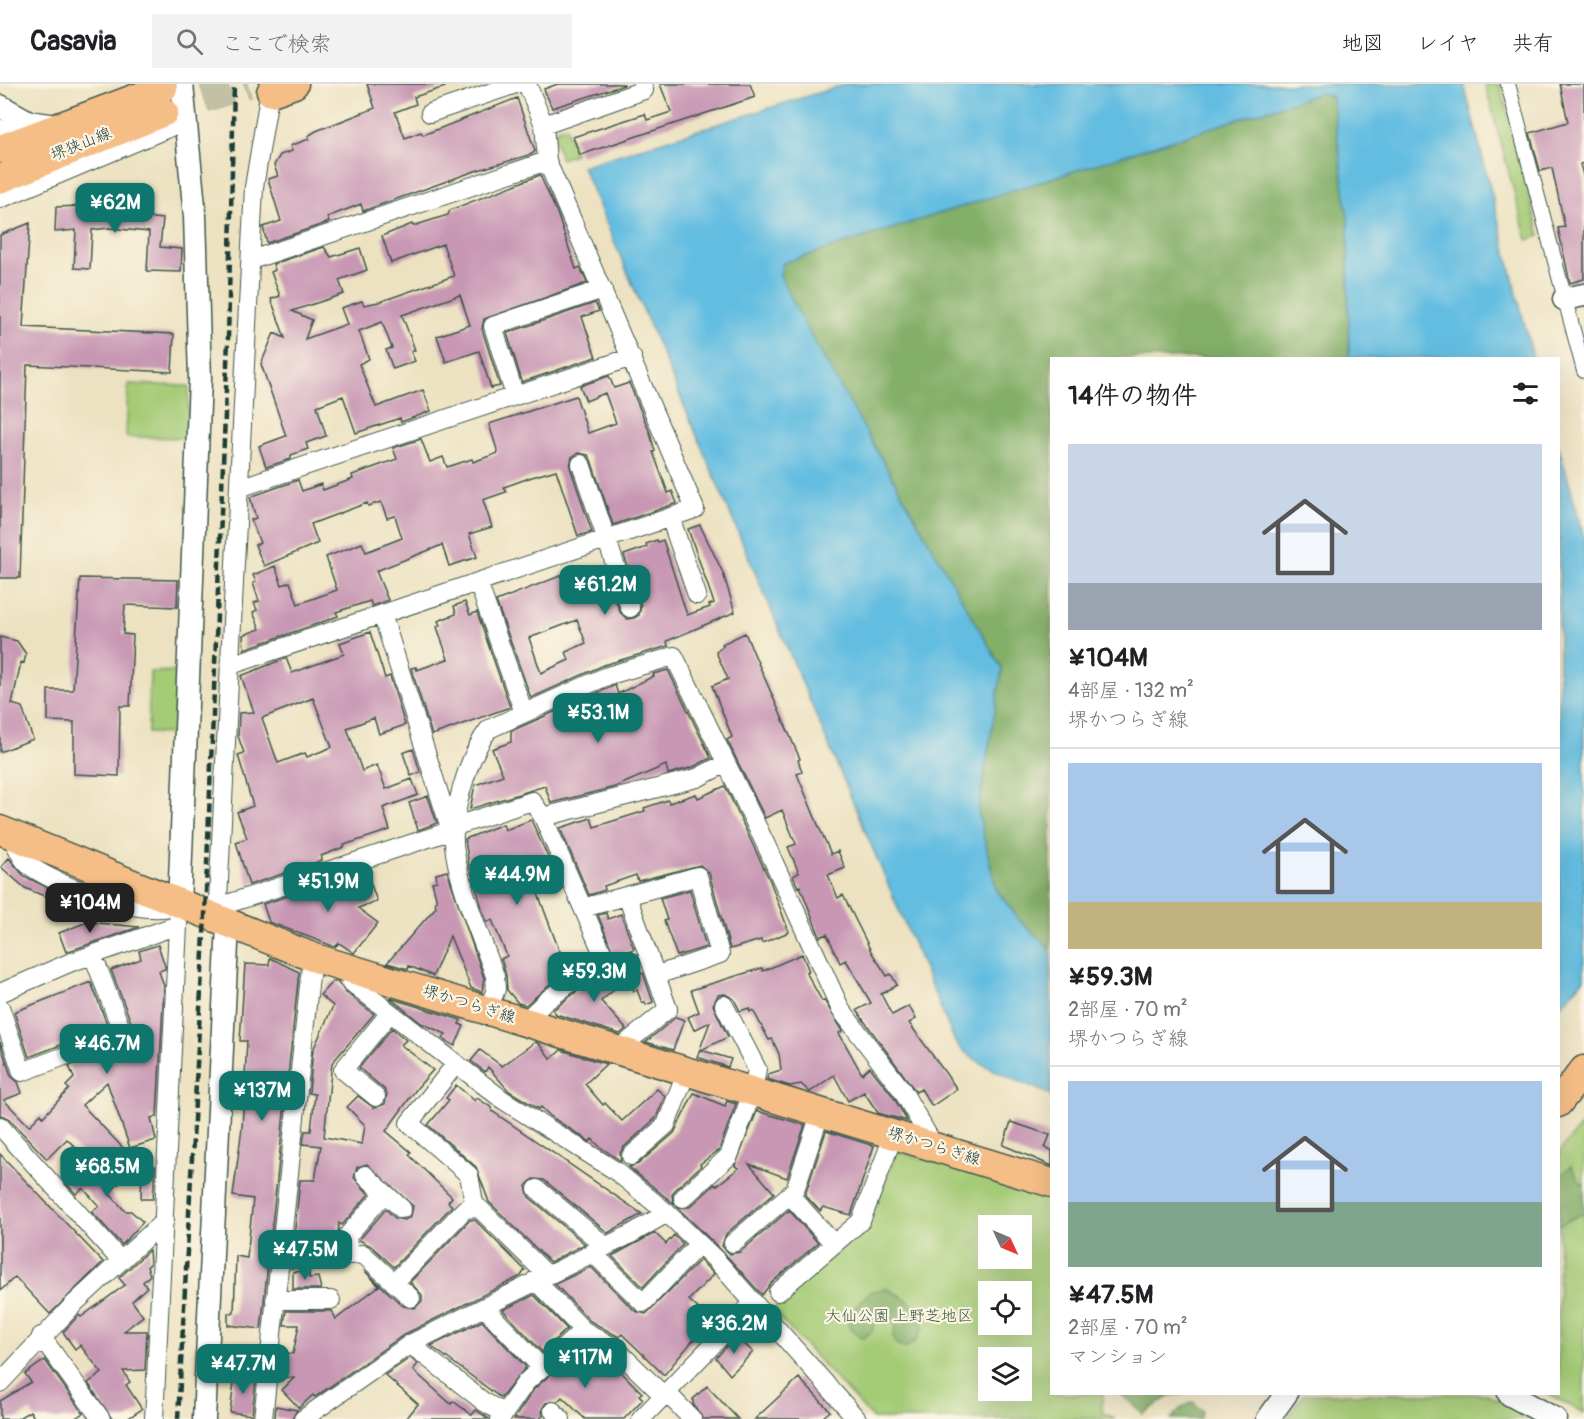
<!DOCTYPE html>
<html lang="ja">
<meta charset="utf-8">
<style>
body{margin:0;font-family:Pangolin,"Klee One",sans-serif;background:#f2f2f2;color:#202124;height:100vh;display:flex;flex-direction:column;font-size:22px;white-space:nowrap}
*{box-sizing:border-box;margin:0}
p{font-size:20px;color:#757577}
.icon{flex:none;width:33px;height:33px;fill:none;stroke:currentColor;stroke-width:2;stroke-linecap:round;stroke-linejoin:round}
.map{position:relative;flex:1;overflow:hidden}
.details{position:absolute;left:1050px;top:273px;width:510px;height:1038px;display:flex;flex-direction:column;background:#fff;border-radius:0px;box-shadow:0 6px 24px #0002}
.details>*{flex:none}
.needle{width:39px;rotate:134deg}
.buttons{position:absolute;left:978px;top:1131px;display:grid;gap:12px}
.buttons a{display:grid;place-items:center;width:54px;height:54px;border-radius:0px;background:#fff;box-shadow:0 6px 24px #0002;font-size:30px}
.price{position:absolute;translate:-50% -51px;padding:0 14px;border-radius:12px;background:#0f766e;color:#fff;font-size:20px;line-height:39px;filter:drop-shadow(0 2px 3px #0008)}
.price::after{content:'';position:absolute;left:50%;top:36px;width:18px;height:14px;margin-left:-9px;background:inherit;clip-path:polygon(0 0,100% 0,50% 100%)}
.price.active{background:#222;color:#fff}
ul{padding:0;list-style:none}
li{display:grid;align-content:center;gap:12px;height:318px;padding:0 18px}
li+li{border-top:2px solid #e0e0e0}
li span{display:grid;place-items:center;height:186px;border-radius:0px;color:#555}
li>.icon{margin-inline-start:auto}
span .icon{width:108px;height:108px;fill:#fffc;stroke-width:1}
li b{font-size:26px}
h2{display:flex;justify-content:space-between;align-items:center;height:72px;padding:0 18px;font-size:26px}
header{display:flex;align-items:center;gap:36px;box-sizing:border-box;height:84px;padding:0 30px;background:#fff;border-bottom:2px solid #e0e0e0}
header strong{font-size:28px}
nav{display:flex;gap:33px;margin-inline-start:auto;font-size:21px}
.search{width:420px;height:54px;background:#f2f2f2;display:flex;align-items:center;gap:15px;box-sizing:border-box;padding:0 21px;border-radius:0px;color:#757577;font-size:22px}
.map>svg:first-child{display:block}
</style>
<header>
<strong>Casavia</strong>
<div class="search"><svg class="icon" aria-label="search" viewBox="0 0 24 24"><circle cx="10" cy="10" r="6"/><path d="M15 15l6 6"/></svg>ここで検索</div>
<nav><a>地図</a><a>レイヤ</a><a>共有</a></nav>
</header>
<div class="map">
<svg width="1584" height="1335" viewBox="0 0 1584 1335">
<rect width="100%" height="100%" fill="#fcf5e5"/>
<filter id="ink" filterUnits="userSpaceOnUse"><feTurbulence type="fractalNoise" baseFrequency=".0167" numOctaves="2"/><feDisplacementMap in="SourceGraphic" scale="12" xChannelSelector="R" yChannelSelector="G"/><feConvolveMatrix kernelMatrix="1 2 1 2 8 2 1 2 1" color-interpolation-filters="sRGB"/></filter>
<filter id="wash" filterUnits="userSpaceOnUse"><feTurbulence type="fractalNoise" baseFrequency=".008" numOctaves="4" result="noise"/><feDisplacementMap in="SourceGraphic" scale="24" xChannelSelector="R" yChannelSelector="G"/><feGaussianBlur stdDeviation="1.35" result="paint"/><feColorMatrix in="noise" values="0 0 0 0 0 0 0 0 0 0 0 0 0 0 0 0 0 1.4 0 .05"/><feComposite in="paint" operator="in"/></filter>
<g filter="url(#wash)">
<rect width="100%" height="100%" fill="#ece2c1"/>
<path fill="#a4cb76" stroke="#628455" stroke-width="1.5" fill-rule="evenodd" d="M1485,0H1500L1540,152L1527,156Z
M566,42L575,70L561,75L554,52L557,45Z
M128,300L189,302L187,354L126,353Z
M176,587L175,650L148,649L150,588Z
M1584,1038V1329L1548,1310H1558L1559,1068Z
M897,1067L1051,1112L1052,1310H1103L1102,1328L1115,1335H873L772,1226L869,1139ZM988,1142H1022V1174H988ZM988,1208H1022V1240H988ZM988,1274H1022V1306H988Z
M1304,1310H1487L1534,1335H1286Z"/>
<path fill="#83af67" stroke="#51764e" stroke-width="1.5" d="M1321,9L1332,13L1348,134L1349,274H1052L1051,866L1020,837L996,805L978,727L1002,585L806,243L780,192L783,179Z
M1571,1082L1581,1100L1584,1099V1129L1559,1141V1093Z
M886,1204C906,1214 918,1220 923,1244L915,1258L905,1264L896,1260L893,1252L896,1241L889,1230L876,1224L871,1231L874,1240L872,1248L862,1254L850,1244L847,1232L870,1208Z
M1121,1310H1183L1171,1311L1143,1330Z
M1193,1318L1202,1327L1200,1335H1171L1180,1325Z"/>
<path fill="#64bde1" stroke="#427d8a" stroke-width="1.5" d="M847,0H1464L1533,274H1349L1348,134L1332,13L1321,9L783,179L780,192L806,243L1002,585L978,727L996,805L1020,837L1051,866V1011C1019,996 982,986 956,960L582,82Z
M1559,363L1584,453V895L1559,924Z"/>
<g id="blocks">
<path fill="#c797b4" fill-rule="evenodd" d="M367,0H444L445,3L414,13L416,20L395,28L405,54L421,48L423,51L517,14L535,67L532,70L475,87L363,127L361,120L327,133L329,138L267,159L263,143L281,137L268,95L278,92L274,81L280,71L292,67L290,62L309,55L308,52L316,47L375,24Z
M558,0H624V1L552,24L544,5Z
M660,0H750L755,13L580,71L573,53L645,30L647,36L671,28Z
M1560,0H1584V79L1580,80L1584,95V195L1570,199L1558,144L1565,143L1552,84L1540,87L1530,49L1568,38Z
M540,91L557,129L576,185L580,183L587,199L484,235L482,245L500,302L491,304L479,267L446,278L437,252L470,241L460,211L402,231L415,266L411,268L415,277L393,285L386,266L392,264L382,238L359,247L369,275L359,280L376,323L423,306L431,327L401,338L400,334L356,349L343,312L317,322L326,352L306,359L308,365L291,371V375L266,383L259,362L286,352L261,280L274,249L285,254L271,215L280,212L271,188L275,186L273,180L324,163L331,173L360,164L367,186L339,196L344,210L292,227L312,236L305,255L347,240L341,224L362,217L364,221L379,218L454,192L443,160L391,179L382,152L412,140L413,142L448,131L450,126Z
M109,112V130L163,135L160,163L182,165L181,188L147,187L149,148L109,144L92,146L90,185L74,184L76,146L55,148L56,123L80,122Z
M30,139L23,243L174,250L172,288L27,281L20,494H0V151Z
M595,219L599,227L582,233L596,273L522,298L507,249Z
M609,292L614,304L629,299L650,349L655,367L653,368L668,409L672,407L677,419L613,441L591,376L588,371L578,369L572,373L570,383L592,448L578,452L556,386L532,393L504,403L506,408L483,416L492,443L469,450L477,473L449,482L442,461L376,487L388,516L372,522L370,517L336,528L338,532L317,540L244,565L243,551L260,545L253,528L257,526L254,519L259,517L253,499L256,498L253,491L275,482L282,501L290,498L298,520L337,506L326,473L362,459L366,468L402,454L395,432L387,434L381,418L368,422L367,419L311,440L318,459L264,482L255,461L260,459L251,436L256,434L250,413L298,396L302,407L321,400L323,406L353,395L352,391L397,375L393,364L421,355L430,378L443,373L447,383L472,375L473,378L498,369L489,340L576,312L588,349L616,339L605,309L586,317L580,302Z
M700,441L723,489L735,528L667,557L668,562L604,581L531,614L496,517L573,487L574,491L604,482L620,528L627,535L634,534L639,531L641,521L624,471L647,463L646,460L657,456L658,458L663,456L687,531L710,523L709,521L714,519L688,445ZM577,536L586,559L566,568L569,576L541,589L529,554Z
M80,494L178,496L177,523L125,521L123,550L133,551L130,622H120L119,692L74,690V638L48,637V606H73Z
M465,518L470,531L477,528L510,623L432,651L411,584L416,583L417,586L448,575L437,543L440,541L438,537L456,530L454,522Z
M370,548L385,594L390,592L405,641L379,650L374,634L347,644L362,687L377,681L386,705L412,695L418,711L383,724L390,746L344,761V763L321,772L322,776L309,781L249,801L236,758L247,754L237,728L253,722L238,671L244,669L238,652L239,629L254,628L241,592L286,574L292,589L344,570L340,559ZM313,614L332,663L307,673L305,669L278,679L262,634Z
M745,549L800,675L798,676L802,688L797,690L819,743L831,770L838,767L845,784L828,791L838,814L843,811L872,869L887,892L891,890L897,901L881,910L892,931L909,922L916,935L909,939L957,1005L932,1022L921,1005L916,1008L862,934L857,926L871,919L846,876L840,879L827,850L820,853L800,802L798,803L793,792L799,789L788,763L796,760L782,726L765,734L727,656L732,653L712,602L728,595L716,568L723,562L722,560Z
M0,553L17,557L26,570L24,579L21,578L12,620L22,623L33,655L0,668Z
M668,586L711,674L693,683L668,690L666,681L615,703L551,719L545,702L470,725L475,701L503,691L492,665L511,658V647L611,603L615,601L618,610L654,592L653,590Z
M413,665L420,688L411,692L403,669Z
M725,702L770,797L789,848L762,859L761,856L730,865L709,789L700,781L638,797L636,791L604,802L605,806L589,811L560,744L591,734L594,743L645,727L644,724L668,716L669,719L696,710L698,714Z
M428,712L437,739L418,746L409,719Z
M531,736L553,784L531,791L559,866L572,881L526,921L518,919L507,906L506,891L501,875L507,872L492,836L487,838L483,827L469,781L465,755L503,740L505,746Z
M9,774L24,792L64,812L61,819L25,804L1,783Z
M366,787L377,817L358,824L378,839L354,869L339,859L335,863L269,838L263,820L316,803L318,808L329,806L353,797L351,792Z
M447,787L484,894L482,908L471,904L450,852L433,892L409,882L408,885L387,879L436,823L435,818L437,817L432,798L437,797L436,790Z
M690,806L706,863L677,872L664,837L667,836L660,814Z
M78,818L93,824L72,832Z
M606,829L608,835L621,830L634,865L614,872L598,831Z
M87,838L139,843L66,868L59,849Z
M158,861L165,882V885L159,887L164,902L157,1032L151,1034L156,1056L130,1064L107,998L82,1021L125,1066L90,1078L67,1055L47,1075L8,1034L0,1031V958L11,992L18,998L22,1009L4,1016L29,1042L41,1030L43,1033L69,1005L66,1002L74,994L69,982L132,957L134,946L111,886L141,875L139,867Z
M802,870L809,887L806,888L822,917L824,916L843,947L839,949L862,990L870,983L893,1012L907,1037L878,1029L864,1008L848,1017L834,991L810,1008L801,1000L790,1002L767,995L768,990L781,986L779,970L772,955L769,956L753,926L750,928L749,924L740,927L734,915L725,910L718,911L713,921L728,953L701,966L731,975L728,983L697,973L710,938L694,946L688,933L699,928L691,906L762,884L763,887Z
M270,874L299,888L261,1245L228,1241V1229H234L236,1172L247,1174L253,1115L233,1112L242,1044L247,957H240L245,880L269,881Z
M609,882L623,898L601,917L626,945L620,950L556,930L553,926Z
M643,889L653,918L646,921L645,918L642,919L637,906L634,907L629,894Z
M91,898L108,943L29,973L14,928Z
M332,898H338L345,908L374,930L332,979L324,1053L362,1060L365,1041L347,1023L358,1012L374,1024L385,1020L387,1010L384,1005L359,984L392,944L406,956L401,961L433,986L417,1004L386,1047L411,1068L409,1071L452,1113L448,1118L452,1122L394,1183L371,1162L359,1156L386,1125L395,1134L405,1136L411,1132L413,1122L367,1080L357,1083L354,1094L369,1110L342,1141L339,1139L337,1161L315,1159L314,1162L293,1164L300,1096H315L321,1062L303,1060L305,1047H311L315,1010L309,1009L313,966L333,922L320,911Z
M390,914L461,936L459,940L464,942L455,962L443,955L446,950L421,939Z
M676,933L684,936L673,966L646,958Z
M535,958L539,960L551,975L561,966L606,980L585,1000L603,1021L605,1019L622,1037L657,1005L665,1012L656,1034L623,1064L620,1069L621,1077L600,1063L592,1055L590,1058L550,1032L541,1023L539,1025L509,1007L488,983L485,988L471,977L480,966L502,982Z
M456,1001L475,1017L477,1014L492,1024V1027L642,1130L608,1149L544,1096L533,1095L526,1102L529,1113L585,1160L550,1178L489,1118L476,1083L428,1041L449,1016L446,1014Z
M694,1009L725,1022L727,1017L736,1020L719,1066L700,1080L701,1082L675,1106L672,1111L674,1120L629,1083L638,1080L674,1049Z
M757,1027L805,1041L787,1094L749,1080L774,1109L726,1150L722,1162L730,1170L740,1168L789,1126L818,1159L771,1199L762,1211L723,1168L677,1123H690L715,1100L716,1102L739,1084L735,1082Z
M1011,1038L1050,1051L1045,1064L1052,1066V1082L1003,1061Z
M826,1047L874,1062L851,1131L823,1123L820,1127L805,1111Z
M0,1070L103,1178L50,1230L15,1193L0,1207Z
M84,1082H137L109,1109L125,1127H131L143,1138L122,1161L92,1128L99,1122L83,1104L76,1110L66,1099Z
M142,1082H155L153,1115H141Z
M470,1136H475L525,1186L521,1192L405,1250L315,1313L313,1311L299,1324L282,1306L294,1294L282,1293L287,1269L293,1270L299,1241H284L286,1227H332L336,1235L379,1202L364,1186L403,1222L415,1224L422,1217V1211L410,1198Z
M655,1149L666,1160L674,1151L683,1160L643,1203L612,1172Z
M149,1166L150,1180L147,1183L150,1191L143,1198L147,1203L132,1217L143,1232L124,1247H147L145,1286L123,1287L130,1298L126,1301L142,1325L127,1335H112L88,1299L102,1289L80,1261L75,1265L63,1248L79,1231L81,1233L125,1201L119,1194Z
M700,1176L714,1190L689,1216L716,1241L705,1252L700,1248L664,1291L622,1250L619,1253L590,1237L555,1200L591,1183L635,1227L646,1230Z
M309,1187V1194L318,1193L321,1205H293V1188Z
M534,1211L567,1245L542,1268L503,1226Z
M482,1237L526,1283L501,1314L431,1262Z
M736,1252L753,1268L730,1291L716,1274Z
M585,1260L603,1270L642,1309L639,1311L643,1315L624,1335H585L562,1313L558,1317L546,1319L542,1325L543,1332L539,1335H514L534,1305Z
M410,1274L418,1280L413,1286L451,1320L453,1317L472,1331L476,1326L489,1335H406L418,1320L385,1291Z
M45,1276L83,1329L74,1335H35L30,1327L17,1335H0V1317L31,1298L25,1290Z
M235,1291L256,1293L252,1331L230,1328Z
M799,1294L830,1327L821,1335H755Z
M707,1302L738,1335H703L693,1320V1315Z
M276,1322L297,1326L292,1335H277L275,1333Z"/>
</g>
</g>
<g filter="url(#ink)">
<use href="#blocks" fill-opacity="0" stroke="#3e5649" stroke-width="1.5"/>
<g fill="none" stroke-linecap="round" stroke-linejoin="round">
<path stroke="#c3c1a5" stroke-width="28" stroke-dasharray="28 14" stroke-linecap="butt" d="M164,28L248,0"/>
<defs>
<path id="pedestrian" d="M1508,0L1584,287"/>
<path id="minor" d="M430,29L516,0
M544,41L644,6L642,0
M0,45L34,49
M0,115L185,37
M251,176L547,77
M515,312L493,242L603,205
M581,380L630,524
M239,404L632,273
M670,433L697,511
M478,498L524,629
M382,530L451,747
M231,581L695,425L547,77L544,41L527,0
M456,742L532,717L543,733L697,694L726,679
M11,751C16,760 21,776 30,782C62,804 141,834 179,821L154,1335
M218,823L456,745
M583,824L698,792L720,870L657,891
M217,836L254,103L271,0
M349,883L352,899L503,1016L616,1087L667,1129L715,1175L857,1335
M0,909L69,879L178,841
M0,923L22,988L123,950L93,871
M488,926L496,905L495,892C482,855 461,807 455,769C449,734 468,672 489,645L607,592L674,572L766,761L841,926L902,1006L934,1062
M525,937L546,917L599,877L603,870L543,733
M619,965L668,925L627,812
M455,981L409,1039L469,1091L475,1124
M376,1013L343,986L389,930
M0,1042L121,1177
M631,1072L666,1041L687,986
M365,1091L402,1125
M537,1105L604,1161
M790,1111L834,1160
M683,1114L729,1072L753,1006L757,985L724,921
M733,1159L795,1106L821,1027
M592,1168L643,1219L699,1160
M349,1169L347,1152L384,1110
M280,1176L363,1170L411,1214
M535,1196L583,1246L615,1264L664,1312
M394,1199L465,1125L479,1124L546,1190
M778,1208L861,1137L894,1050
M275,1216H331
M484,1223L542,1284
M41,1252L101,1335
M410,1260L484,1318L504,1329
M0,1299L75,1219L165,1136
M667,1309L692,1335
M553,1327L561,1335
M263,1335L312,873
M303,1335L410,1260L631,1150L667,1129
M500,1335L526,1298L583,1246
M641,1335L753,1219"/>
<path id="tertiary" d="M0,22L29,38L57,42
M1564,215L1584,211
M179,821L200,295L195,132L182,0
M1509,1310L1555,1335
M204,1335L228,840
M1268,1335L1286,1310"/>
<path id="primary" d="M271,8L294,0
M0,65L163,4
M0,95L164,28
M0,746L312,873L1052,1099
M1558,1019L1584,986"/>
</defs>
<use href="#pedestrian" stroke="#3e5649" stroke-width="16"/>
<use href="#minor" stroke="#3e5649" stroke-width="20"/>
<use href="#tertiary" stroke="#3e5649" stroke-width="25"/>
<use href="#primary" stroke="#3e5649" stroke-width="31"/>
<use href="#pedestrian" stroke="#fff" stroke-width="14"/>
<use href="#minor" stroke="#fff" stroke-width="18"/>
<use href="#tertiary" stroke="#fff" stroke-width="22"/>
<use href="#primary" stroke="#f6be87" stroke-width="28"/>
<path stroke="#1f3d34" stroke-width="4.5" stroke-dasharray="9 4.5" stroke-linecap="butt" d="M178,1335L205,831L228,255L234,0"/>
</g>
</g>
<g text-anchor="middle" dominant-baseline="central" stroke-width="4.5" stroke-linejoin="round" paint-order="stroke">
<g font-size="16" fill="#1f3d34" stroke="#fcf5e5">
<text transform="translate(81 60) rotate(-22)">堺狭山線</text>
<text transform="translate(469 920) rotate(17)">堺かつらぎ線</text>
<text transform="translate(934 1062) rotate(17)">堺かつらぎ線</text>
</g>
<g font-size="16" fill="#3a5941" stroke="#fcf5e5">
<text x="899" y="1232">大仙公園 上野芝地区</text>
</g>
</g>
</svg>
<div class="buttons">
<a><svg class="needle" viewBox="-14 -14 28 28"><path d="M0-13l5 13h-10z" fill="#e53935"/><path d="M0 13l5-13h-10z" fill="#757577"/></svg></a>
<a><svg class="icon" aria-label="locate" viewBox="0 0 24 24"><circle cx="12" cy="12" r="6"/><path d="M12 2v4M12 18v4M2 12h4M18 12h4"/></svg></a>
<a><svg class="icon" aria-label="layers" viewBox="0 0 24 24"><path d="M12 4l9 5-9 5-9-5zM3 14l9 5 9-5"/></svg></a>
</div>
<b class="price" style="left:115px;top:150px">¥62M</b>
<b class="price" style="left:605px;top:532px">¥61.2M</b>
<b class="price" style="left:598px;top:660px">¥53.1M</b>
<b class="price" style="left:517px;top:822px">¥44.9M</b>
<b class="price" style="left:328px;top:829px">¥51.9M</b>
<b class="price active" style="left:90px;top:850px">¥104M</b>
<b class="price" style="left:594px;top:919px">¥59.3M</b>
<b class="price" style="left:107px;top:991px">¥46.7M</b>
<b class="price" style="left:262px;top:1038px">¥137M</b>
<b class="price" style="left:107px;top:1114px">¥68.5M</b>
<b class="price" style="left:305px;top:1197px">¥47.5M</b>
<b class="price" style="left:734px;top:1271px">¥36.2M</b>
<b class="price" style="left:585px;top:1305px">¥117M</b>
<b class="price" style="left:243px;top:1311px">¥47.7M</b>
<section class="details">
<h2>14件の物件<svg class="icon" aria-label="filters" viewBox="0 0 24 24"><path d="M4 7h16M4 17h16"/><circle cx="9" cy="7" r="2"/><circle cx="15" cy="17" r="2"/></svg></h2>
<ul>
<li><span style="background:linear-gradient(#c9d6e8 75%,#9aa5b1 0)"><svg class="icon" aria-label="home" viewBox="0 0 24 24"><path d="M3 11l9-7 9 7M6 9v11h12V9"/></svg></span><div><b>¥104M</b><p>4部屋 · 132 m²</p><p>堺かつらぎ線</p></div></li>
<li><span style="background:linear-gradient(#a9c7e8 75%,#c2b280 0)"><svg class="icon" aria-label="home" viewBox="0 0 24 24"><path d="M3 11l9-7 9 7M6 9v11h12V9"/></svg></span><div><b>¥59.3M</b><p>2部屋 · 70 m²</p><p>堺かつらぎ線</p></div></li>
<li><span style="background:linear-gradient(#a9c7e8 65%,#7fa58c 0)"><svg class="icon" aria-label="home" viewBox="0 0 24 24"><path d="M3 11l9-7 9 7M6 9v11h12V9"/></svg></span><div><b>¥47.5M</b><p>2部屋 · 70 m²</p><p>マンション</p></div></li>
</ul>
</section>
</div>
